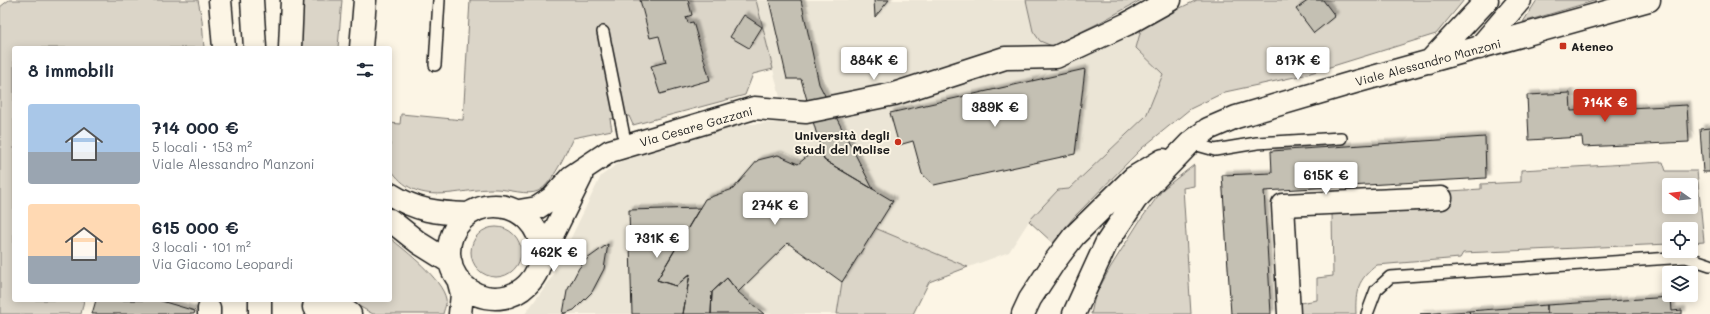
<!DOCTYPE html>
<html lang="it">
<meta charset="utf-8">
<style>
body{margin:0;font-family:Mali,sans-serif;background:#f2f2f3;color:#1f2937;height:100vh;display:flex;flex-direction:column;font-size:15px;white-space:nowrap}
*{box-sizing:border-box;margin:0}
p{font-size:13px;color:#747a83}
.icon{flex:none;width:22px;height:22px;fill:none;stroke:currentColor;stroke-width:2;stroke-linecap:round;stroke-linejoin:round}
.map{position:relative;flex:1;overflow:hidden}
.details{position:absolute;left:12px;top:46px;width:380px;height:256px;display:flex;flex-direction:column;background:#fff;border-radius:4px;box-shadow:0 2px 10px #0003}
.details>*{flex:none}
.needle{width:26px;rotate:284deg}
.fabs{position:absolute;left:1662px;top:178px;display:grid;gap:8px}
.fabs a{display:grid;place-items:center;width:36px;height:36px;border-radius:4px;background:#fff;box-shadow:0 2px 10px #0003;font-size:20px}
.price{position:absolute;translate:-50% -34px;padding:0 9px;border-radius:4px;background:#fff;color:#222;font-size:13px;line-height:26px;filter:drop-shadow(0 1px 2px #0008)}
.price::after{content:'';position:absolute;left:50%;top:24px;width:12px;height:9px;margin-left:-6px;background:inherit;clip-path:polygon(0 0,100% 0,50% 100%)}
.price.current{background:#c8321e;color:#fff}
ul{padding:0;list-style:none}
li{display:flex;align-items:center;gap:12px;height:100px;padding:0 16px}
li span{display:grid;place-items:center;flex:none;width:112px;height:80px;border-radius:4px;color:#555}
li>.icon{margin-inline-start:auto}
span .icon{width:48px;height:48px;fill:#fffc;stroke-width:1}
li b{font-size:17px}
h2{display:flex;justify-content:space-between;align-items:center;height:48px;padding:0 16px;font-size:17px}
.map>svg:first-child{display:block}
</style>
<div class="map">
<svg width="1710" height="314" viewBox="0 0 1710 314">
<defs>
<filter id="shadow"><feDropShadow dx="3.5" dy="-3.5" stdDeviation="1" flood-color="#0004"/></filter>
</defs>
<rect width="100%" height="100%" fill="#fcf5e5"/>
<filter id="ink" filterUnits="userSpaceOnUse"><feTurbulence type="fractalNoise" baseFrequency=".025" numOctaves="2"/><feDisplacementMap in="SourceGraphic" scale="8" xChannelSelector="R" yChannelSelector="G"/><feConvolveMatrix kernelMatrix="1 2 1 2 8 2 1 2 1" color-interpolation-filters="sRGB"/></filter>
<g filter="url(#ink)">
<path fill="#ebe5d6" d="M756,0H1026L1033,31L1052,46L1097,24L1106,42L1142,26L1136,48L1163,74L1146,116L1069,189L1058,190L1029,221L1009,252L929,282L913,314H525L552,277L601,176L624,159L732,125L786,122Z"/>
<path fill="#dbd5c8" stroke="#7c7872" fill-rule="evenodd" d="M9,0H198L202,20L204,48H14V300H84L81,314H0V7Z
M302,0H342L338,48H301Z
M470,0H756L773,69L753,74L745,95L633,125L629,116L610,119L612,130L573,138C566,152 553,184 538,191C528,196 508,189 496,189C457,188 417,210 390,168V123L400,124L401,114L463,120Z
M1026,0H1141L1097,24L1052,46L1040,41L1033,31Z
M1197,0H1464L1436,34L1304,75L1225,92L1190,109L1142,148L1074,217L1053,243L1029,221L1058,190L1069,189L1146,116L1163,74L1136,48L1142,26Z
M1537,0H1597L1523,22Z
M1663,162L1666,171H1697L1704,242L1691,243V229H1669V244L1463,253L1460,258L1377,265C1358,279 1355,291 1356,314H1295L1296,306L1300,303L1317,300V278L1333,276L1332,213L1450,205V191L1481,189V184L1521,182V170ZM1669,185H1691V207H1669Z
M1194,165V186L1183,188L1191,314H1091L1095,296L1110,268L1139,222L1163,189Z
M471 252a25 25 0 1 1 50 0a25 25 0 1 1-50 0Z
M875,228L968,267L929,282L913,314H837L842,282Z
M390,238C406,251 442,279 446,299C447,304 444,309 443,314H373L348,300H390Z"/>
<path fill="#c4c0b3" stroke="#1c1c1c" filter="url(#shadow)" d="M640,0H688L692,15L686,17L688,23L693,22L710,80L660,94L651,66L666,62L659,36L650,38Z
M769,0H801L819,84L873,189L824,160L801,79H787Z
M874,0H889L875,17Z
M1309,0H1323L1335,16L1314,33L1296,9Z
M744,15L762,27L749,48L730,37Z
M1085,69L1075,154L934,185L922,174L913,141L899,145L890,113Z
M1570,93L1571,111L1687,105L1689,142L1583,147L1582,137L1529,140L1527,95Z
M1710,128V172H1703L1700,129Z
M1485,137L1486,178L1264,191L1271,314H1231L1222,175L1272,173L1271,151Z
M821,145L824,160L893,201L842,282L788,243L738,292L727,278L712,292L711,314H683L690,274L676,286L657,280L705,199L733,189L758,160L778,155L798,164Z
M700,208L657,280L676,286L690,274L683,314H632L629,210Z
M608,244L604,269L592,292L574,310L563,314L567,291L579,268L587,259Z
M727,278L738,292L764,314H711L712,292Z
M1671,297L1672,311L1682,310V314H1547V305Z
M96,300H158L195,311L194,314H92Z
M1547,305V314H1470L1469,311Z
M1469,311L1470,314H1420Z"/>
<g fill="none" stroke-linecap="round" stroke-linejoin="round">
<defs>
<path id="service" d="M603,32L626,146
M435,65L439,0
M1190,143L1215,150L1257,143L1341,138
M1367,314L1376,290L1390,277L1686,257L1710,265"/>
<path id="minor" d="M361,48L365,0
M390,194C417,211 437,213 468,214
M449 252a46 46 0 1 1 92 0a46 46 0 1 1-92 0Z
M519,211L537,208L552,198L571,177L610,151L754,108L806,112L894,94L1005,58L1056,57L1127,24L1170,0
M390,220L419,243L451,263
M541,258L581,177
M458,279L462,294L460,314
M314,307L339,306L350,314
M209,314V309
M1289,314L1283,205L1441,198"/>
<path id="tertiary" d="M1479,48L1520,0
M1429,62L1487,0
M1023,314L1030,299L1055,261L1074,236L1133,178L1163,160
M1074,314L1106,244L1136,199L1190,143L1208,129L1236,117L1355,82L1649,0"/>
<path id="primary" d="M220,0L224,48
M252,0L255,48
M290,48L292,0
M260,314V300"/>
</defs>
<use href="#service" stroke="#1c1c1c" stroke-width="14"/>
<use href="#minor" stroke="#1c1c1c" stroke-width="25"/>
<use href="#tertiary" stroke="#1c1c1c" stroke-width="25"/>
<use href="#primary" stroke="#1c1c1c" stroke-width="25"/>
<use href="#service" stroke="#fcf5e5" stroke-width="11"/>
<use href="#minor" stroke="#fcf5e5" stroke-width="22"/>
<use href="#tertiary" stroke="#fcf5e5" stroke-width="22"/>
<use href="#primary" stroke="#fcf5e5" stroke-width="22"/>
</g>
</g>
<g fill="#c8321e" stroke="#fcf5e5" stroke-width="1.5">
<rect x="1559" y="42" width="8" height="8" rx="2"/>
<circle cx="898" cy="142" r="4"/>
</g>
<g text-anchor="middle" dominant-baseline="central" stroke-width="4" stroke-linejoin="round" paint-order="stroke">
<g font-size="12" font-weight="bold" fill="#1c1c1c" stroke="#fcf5e5" text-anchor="start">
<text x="1571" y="46">Ateneo</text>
<text x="890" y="135" text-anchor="end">Università degli<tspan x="890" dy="14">Studi del Molise</tspan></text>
</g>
<g font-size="12" fill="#1c1c1c" stroke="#fcf5e5">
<text transform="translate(1428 62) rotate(-15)">Viale Alessandro Manzoni</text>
<text transform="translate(696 126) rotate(-16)">Via Cesare Gazzani</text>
</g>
</g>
</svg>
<div class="fabs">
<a><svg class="needle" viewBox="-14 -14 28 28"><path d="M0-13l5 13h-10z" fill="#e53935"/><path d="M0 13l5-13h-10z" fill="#747a83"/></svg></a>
<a><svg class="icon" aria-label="locate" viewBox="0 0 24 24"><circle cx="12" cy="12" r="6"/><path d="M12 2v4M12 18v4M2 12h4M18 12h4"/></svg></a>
<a><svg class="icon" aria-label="layers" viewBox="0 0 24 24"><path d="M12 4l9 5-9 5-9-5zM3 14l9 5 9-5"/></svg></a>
</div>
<b class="price" style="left:874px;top:81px">884K €</b>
<b class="price" style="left:1298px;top:81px">817K €</b>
<b class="price current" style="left:1605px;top:123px">714K €</b>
<b class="price" style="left:995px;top:128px">389K €</b>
<b class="price" style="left:1326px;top:196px">615K €</b>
<b class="price" style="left:775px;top:226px">274K €</b>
<b class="price" style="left:657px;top:259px">731K €</b>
<b class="price" style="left:554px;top:273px">462K €</b>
<section class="details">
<h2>8 immobili<svg class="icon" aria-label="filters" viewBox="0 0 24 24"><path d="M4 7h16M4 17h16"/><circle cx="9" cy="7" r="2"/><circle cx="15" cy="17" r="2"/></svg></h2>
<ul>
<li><span style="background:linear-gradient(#a9c7e8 60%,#9aa5b1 0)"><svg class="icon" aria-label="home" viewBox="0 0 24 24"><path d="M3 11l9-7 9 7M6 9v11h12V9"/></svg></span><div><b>714 000 €</b><p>5 locali · 153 m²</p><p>Viale Alessandro Manzoni</p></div></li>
<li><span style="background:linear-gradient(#ffd9b3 65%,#9aa5b1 0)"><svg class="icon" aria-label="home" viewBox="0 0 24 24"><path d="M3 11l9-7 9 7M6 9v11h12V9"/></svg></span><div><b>615 000 €</b><p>3 locali · 101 m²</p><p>Via Giacomo Leopardi</p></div></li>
</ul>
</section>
</div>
